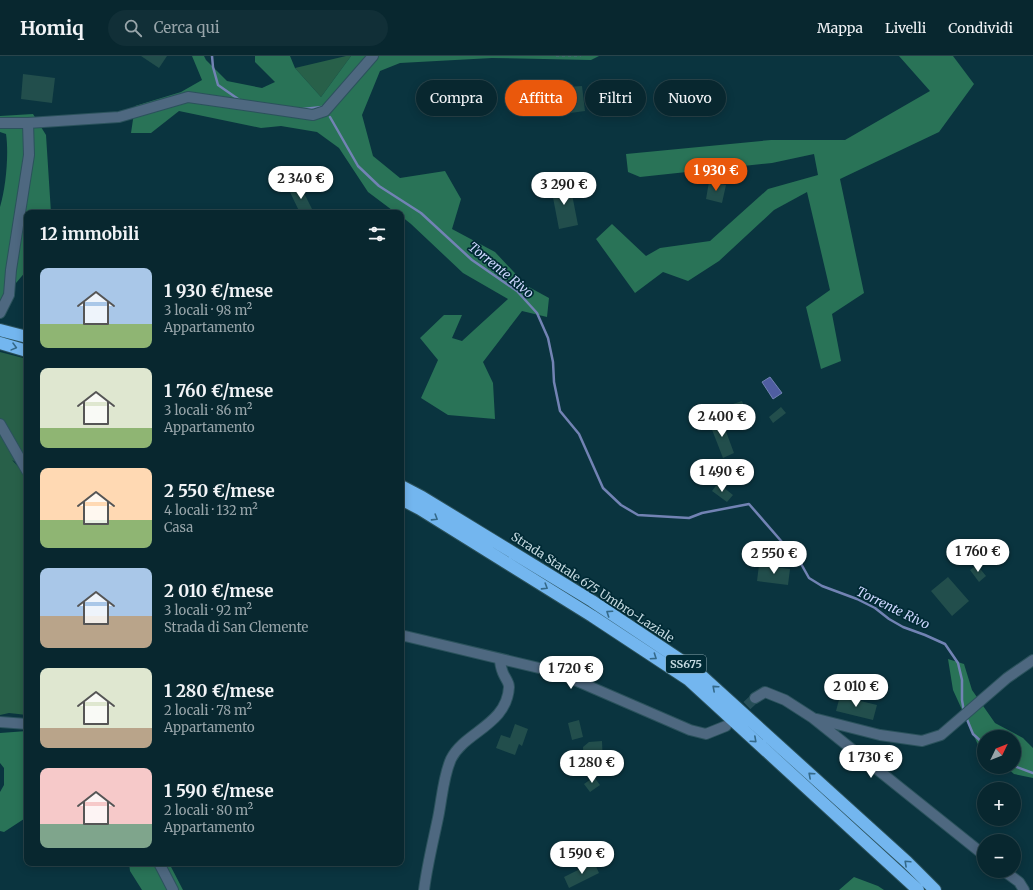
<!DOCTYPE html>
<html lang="it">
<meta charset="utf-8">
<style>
body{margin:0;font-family:Merriweather,serif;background:#112f37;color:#f1f3f6;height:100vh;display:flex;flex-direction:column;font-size:15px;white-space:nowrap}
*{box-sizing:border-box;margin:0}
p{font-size:13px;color:#98a5aa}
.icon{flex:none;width:22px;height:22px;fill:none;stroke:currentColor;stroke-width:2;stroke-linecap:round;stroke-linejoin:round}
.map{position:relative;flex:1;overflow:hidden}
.sheet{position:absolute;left:24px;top:154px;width:380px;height:656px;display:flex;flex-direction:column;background:#08272f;border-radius:8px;box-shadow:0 2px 10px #0003,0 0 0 1px #29444b}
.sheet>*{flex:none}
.banner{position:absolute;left:416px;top:24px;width:380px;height:36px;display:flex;gap:8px}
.needle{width:26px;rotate:47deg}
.controls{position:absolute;left:977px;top:674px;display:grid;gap:8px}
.controls a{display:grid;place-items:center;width:44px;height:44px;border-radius:50%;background:#08272f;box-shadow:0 2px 10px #0003,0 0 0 1px #29444b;font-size:20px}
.price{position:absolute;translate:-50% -34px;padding:0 9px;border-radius:14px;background:#fff;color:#222;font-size:13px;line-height:26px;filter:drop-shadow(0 1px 2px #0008)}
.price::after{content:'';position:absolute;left:50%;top:24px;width:12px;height:9px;margin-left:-6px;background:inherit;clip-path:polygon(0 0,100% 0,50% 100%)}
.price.on{background:#ea580c;color:#fff}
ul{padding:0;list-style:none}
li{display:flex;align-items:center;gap:12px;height:100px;padding:0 16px}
li span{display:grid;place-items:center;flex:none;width:112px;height:80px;border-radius:8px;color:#555}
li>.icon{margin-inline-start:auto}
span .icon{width:48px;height:48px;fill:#fffc;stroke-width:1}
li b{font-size:17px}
h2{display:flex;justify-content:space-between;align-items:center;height:48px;padding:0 16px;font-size:17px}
.chip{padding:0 14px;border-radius:18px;background:#08272f;box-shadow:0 2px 10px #0003,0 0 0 1px #29444b;font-size:14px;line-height:36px}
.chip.on{background:#ea580c;color:#fff}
header{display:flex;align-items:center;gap:24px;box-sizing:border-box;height:56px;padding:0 20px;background:#08272f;border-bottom:1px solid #29444b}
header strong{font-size:19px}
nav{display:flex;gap:22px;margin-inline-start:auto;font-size:14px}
.search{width:280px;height:36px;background:#112f37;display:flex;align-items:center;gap:10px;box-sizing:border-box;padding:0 14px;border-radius:22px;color:#98a5aa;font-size:15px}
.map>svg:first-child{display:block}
</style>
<header>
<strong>Homiq</strong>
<div class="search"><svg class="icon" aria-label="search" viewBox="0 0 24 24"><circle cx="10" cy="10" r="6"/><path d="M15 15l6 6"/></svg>Cerca qui</div>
<nav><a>Mappa</a><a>Livelli</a><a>Condividi</a></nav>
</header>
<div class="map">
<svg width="1033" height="834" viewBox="0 0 1033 834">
<rect width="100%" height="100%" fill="#0a343f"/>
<path fill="#286049" d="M346,0H351L321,41L295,12Z
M0,296L27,303V412L12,404L24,417L27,424V493L25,502L27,508V659L9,657L0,659Z"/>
<path fill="#297357" d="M192,0H204L206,4L227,25L262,32L275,26L255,6V0H290L295,12L321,41L351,0H599L591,4L492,2L400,7L380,15L362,59L373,100L400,122L445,115L461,143L452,173L495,196L527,230L549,242L547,261L522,255L483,306L493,327L495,363L448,359L421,342L438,304L420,282L444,259H462L452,282L462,285L508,243L463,217L411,168L401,160V157H396L368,136L339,92L317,76L281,70L261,72L179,55L151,77H131L135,50L181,36L202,24Z
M899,0H953L974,28L939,76L840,123L864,237L832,258L841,305L821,313L806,251L830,234L807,136L774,154L719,205L688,225L663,216L635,237L596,183L612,168L646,200L660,192L710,185L768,133L818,119L814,98L772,107L640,121L628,116L626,98L771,84H845L930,35Z
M33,58L46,79L51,157H27V214L0,246V151C6,132 9,97 6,78L0,76V60Z
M948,603L964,608L972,634L995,667L1023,682L1033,692V722L1014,718L1006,711H1014V681H984V695L979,691L953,634Z
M27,675V761L4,776L0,775V736L4,729V712L0,707V677Z
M129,807H169L183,834H142L130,815Z
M854,821L878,830L884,834H839Z"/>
<path fill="#4f5ea1" stroke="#7283b4" d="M770,321L782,337L773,343L762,326Z"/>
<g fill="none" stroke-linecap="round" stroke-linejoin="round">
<path stroke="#7283b4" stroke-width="2.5" d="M212,0L213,11L218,29L241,45
M303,53L322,51
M330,61L358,110L379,130L421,157L472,204L517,235L537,257L548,282L553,306L554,326L560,355L579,378L603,432L621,449L638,459L689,462L702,457L749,448L782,486L795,497L809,522L822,530L857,543L875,552L889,563L903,571L925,579L945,588L958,607L962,624V644L964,656
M966,661L973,678L984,688
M1014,710L1033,717"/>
</g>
<path fill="#224e4c" d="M141,0H167L159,12Z
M23,18L55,22L52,47L21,43Z
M582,30L585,55L570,57L567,31Z
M709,126L726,129L722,147L706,143Z
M570,128L578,169L559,173L551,131Z
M300,129L314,157H300L289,134Z
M742,345L748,360L740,364L733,348Z
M781,351L786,357L773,367L769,361Z
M721,362L734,397L723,402L709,366Z
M718,427L733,439L727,446L712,435Z
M759,509L790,513L788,529L757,525Z
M977,509L986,520L979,526L970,514Z
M948,521L969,545L952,560L931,535Z
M840,640L877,649L873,664L836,655Z
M579,664L583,681L572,684L568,667Z
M515,668L528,673L522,690L519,688L515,699L496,692L501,679L510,682Z
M602,685L603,709H584L583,691L589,686Z
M594,721L600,729L590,736L584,728Z
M594,806L599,817L569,832L564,821Z"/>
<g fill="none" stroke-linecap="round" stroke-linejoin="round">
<path stroke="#264d57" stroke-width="10" stroke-dasharray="10 5" stroke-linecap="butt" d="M736,660L755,642"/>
<defs>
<path id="street" d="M0,67H28L119,61L188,41L313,59L325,55L373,0
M0,257L9,239L11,214L29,99L28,67
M0,368L27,415
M401,581L405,580L556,616L690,674L706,678L726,670
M755,642L765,636L785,644L813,662L984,799
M817,663L880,679L922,685L941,679L1007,622L1033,604
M0,666L27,668
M159,807L173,834
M1004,815L1019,826L1024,834
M424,834C427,810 433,786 438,762C442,743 443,721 451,703C464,676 507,669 509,631C509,626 505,622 503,617C501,612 500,608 500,603"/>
<path id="highway" d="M0,274L27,281
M0,287L27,295
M401,430L422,441L592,545L694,613L907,806L935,834
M401,443L420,453L592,560L689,624L918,834"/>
</defs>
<use href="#street" stroke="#2b525c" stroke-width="12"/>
<use href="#highway" stroke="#2b525c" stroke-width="14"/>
<path stroke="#476b74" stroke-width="1.5" stroke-dasharray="3 3" stroke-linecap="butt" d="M556,0H581"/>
<use href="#street" stroke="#4e6880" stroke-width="10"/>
<use href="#highway" stroke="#73b6ef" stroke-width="12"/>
</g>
<defs><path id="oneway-chevron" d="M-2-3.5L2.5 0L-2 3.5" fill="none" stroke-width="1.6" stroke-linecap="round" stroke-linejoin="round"/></defs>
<g stroke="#346989">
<use href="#oneway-chevron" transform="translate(14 291) rotate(15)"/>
<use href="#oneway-chevron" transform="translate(435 462) rotate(32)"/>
<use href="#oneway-chevron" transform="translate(545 531) rotate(32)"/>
<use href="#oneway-chevron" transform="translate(609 557) rotate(-146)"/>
<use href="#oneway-chevron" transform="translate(654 601) rotate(34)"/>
<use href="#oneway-chevron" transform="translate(715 632) rotate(-138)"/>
<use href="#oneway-chevron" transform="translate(754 684) rotate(42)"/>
<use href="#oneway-chevron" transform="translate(811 719) rotate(-138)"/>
<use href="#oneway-chevron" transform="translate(907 807) rotate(-137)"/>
</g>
<g text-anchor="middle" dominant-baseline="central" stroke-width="3.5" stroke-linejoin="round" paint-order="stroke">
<rect fill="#002a35" stroke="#89a4ad" stroke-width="1" x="666" y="599" width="40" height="18" rx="3"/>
<g font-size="11" font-weight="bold" fill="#c4d9e0">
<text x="686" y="608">SS675</text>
</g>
<g font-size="12" fill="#c4d9e0" stroke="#002a35">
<text transform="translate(593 531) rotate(33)">Strada Statale 675 Umbro-Laziale</text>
</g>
<g font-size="13" font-style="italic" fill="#cbd6fd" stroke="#002a35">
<text transform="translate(501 214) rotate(39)">Torrente Rivo</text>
<text transform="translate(893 552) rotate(26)">Torrente Rivo</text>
</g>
</g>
</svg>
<div class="controls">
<a><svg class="needle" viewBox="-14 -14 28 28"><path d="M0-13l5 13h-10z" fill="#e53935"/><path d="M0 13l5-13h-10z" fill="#98a5aa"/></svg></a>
<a>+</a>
<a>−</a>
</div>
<b class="price on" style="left:716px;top:136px">1 930 €</b>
<b class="price" style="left:301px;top:144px">2 340 €</b>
<b class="price" style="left:564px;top:150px">3 290 €</b>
<b class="price" style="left:722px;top:382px">2 400 €</b>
<b class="price" style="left:722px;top:437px">1 490 €</b>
<b class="price" style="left:978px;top:517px">1 760 €</b>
<b class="price" style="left:774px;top:519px">2 550 €</b>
<b class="price" style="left:571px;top:634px">1 720 €</b>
<b class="price" style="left:856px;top:652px">2 010 €</b>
<b class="price" style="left:871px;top:723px">1 730 €</b>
<b class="price" style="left:592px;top:728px">1 280 €</b>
<b class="price" style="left:582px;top:819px">1 590 €</b>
<div class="banner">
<a class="chip">Compra</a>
<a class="chip on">Affitta</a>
<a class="chip">Filtri</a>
<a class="chip">Nuovo</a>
</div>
<section class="sheet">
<h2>12 immobili<svg class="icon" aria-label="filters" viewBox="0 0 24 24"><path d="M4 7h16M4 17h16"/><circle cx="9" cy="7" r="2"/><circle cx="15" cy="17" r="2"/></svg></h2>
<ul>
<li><span style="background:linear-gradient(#a9c7e8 70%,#8fb573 0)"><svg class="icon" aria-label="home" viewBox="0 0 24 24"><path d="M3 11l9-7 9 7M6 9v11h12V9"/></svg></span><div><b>1 930 €/mese</b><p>3 locali · 98 m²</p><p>Appartamento</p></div></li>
<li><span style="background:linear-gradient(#dfe7d0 75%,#8fb573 0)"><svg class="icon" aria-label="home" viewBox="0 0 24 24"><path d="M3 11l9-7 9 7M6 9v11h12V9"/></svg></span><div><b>1 760 €/mese</b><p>3 locali · 86 m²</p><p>Appartamento</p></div></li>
<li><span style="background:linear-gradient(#ffd9b3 65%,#8fb573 0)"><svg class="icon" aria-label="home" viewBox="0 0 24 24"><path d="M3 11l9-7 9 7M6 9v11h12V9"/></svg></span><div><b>2 550 €/mese</b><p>4 locali · 132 m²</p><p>Casa</p></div></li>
<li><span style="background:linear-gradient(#a9c7e8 60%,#b9a48a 0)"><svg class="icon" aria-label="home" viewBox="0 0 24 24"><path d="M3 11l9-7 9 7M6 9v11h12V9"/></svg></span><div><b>2 010 €/mese</b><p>3 locali · 92 m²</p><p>Strada di San Clemente</p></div></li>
<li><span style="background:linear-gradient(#dfe7d0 75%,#b9a48a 0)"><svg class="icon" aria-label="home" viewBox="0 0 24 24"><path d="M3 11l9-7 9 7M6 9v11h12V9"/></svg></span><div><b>1 280 €/mese</b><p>2 locali · 78 m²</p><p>Appartamento</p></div></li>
<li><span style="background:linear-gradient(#f6c9c9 70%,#7fa58c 0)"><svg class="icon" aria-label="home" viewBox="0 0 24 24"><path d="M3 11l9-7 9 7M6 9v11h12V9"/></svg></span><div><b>1 590 €/mese</b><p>2 locali · 80 m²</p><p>Appartamento</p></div></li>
</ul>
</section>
</div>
